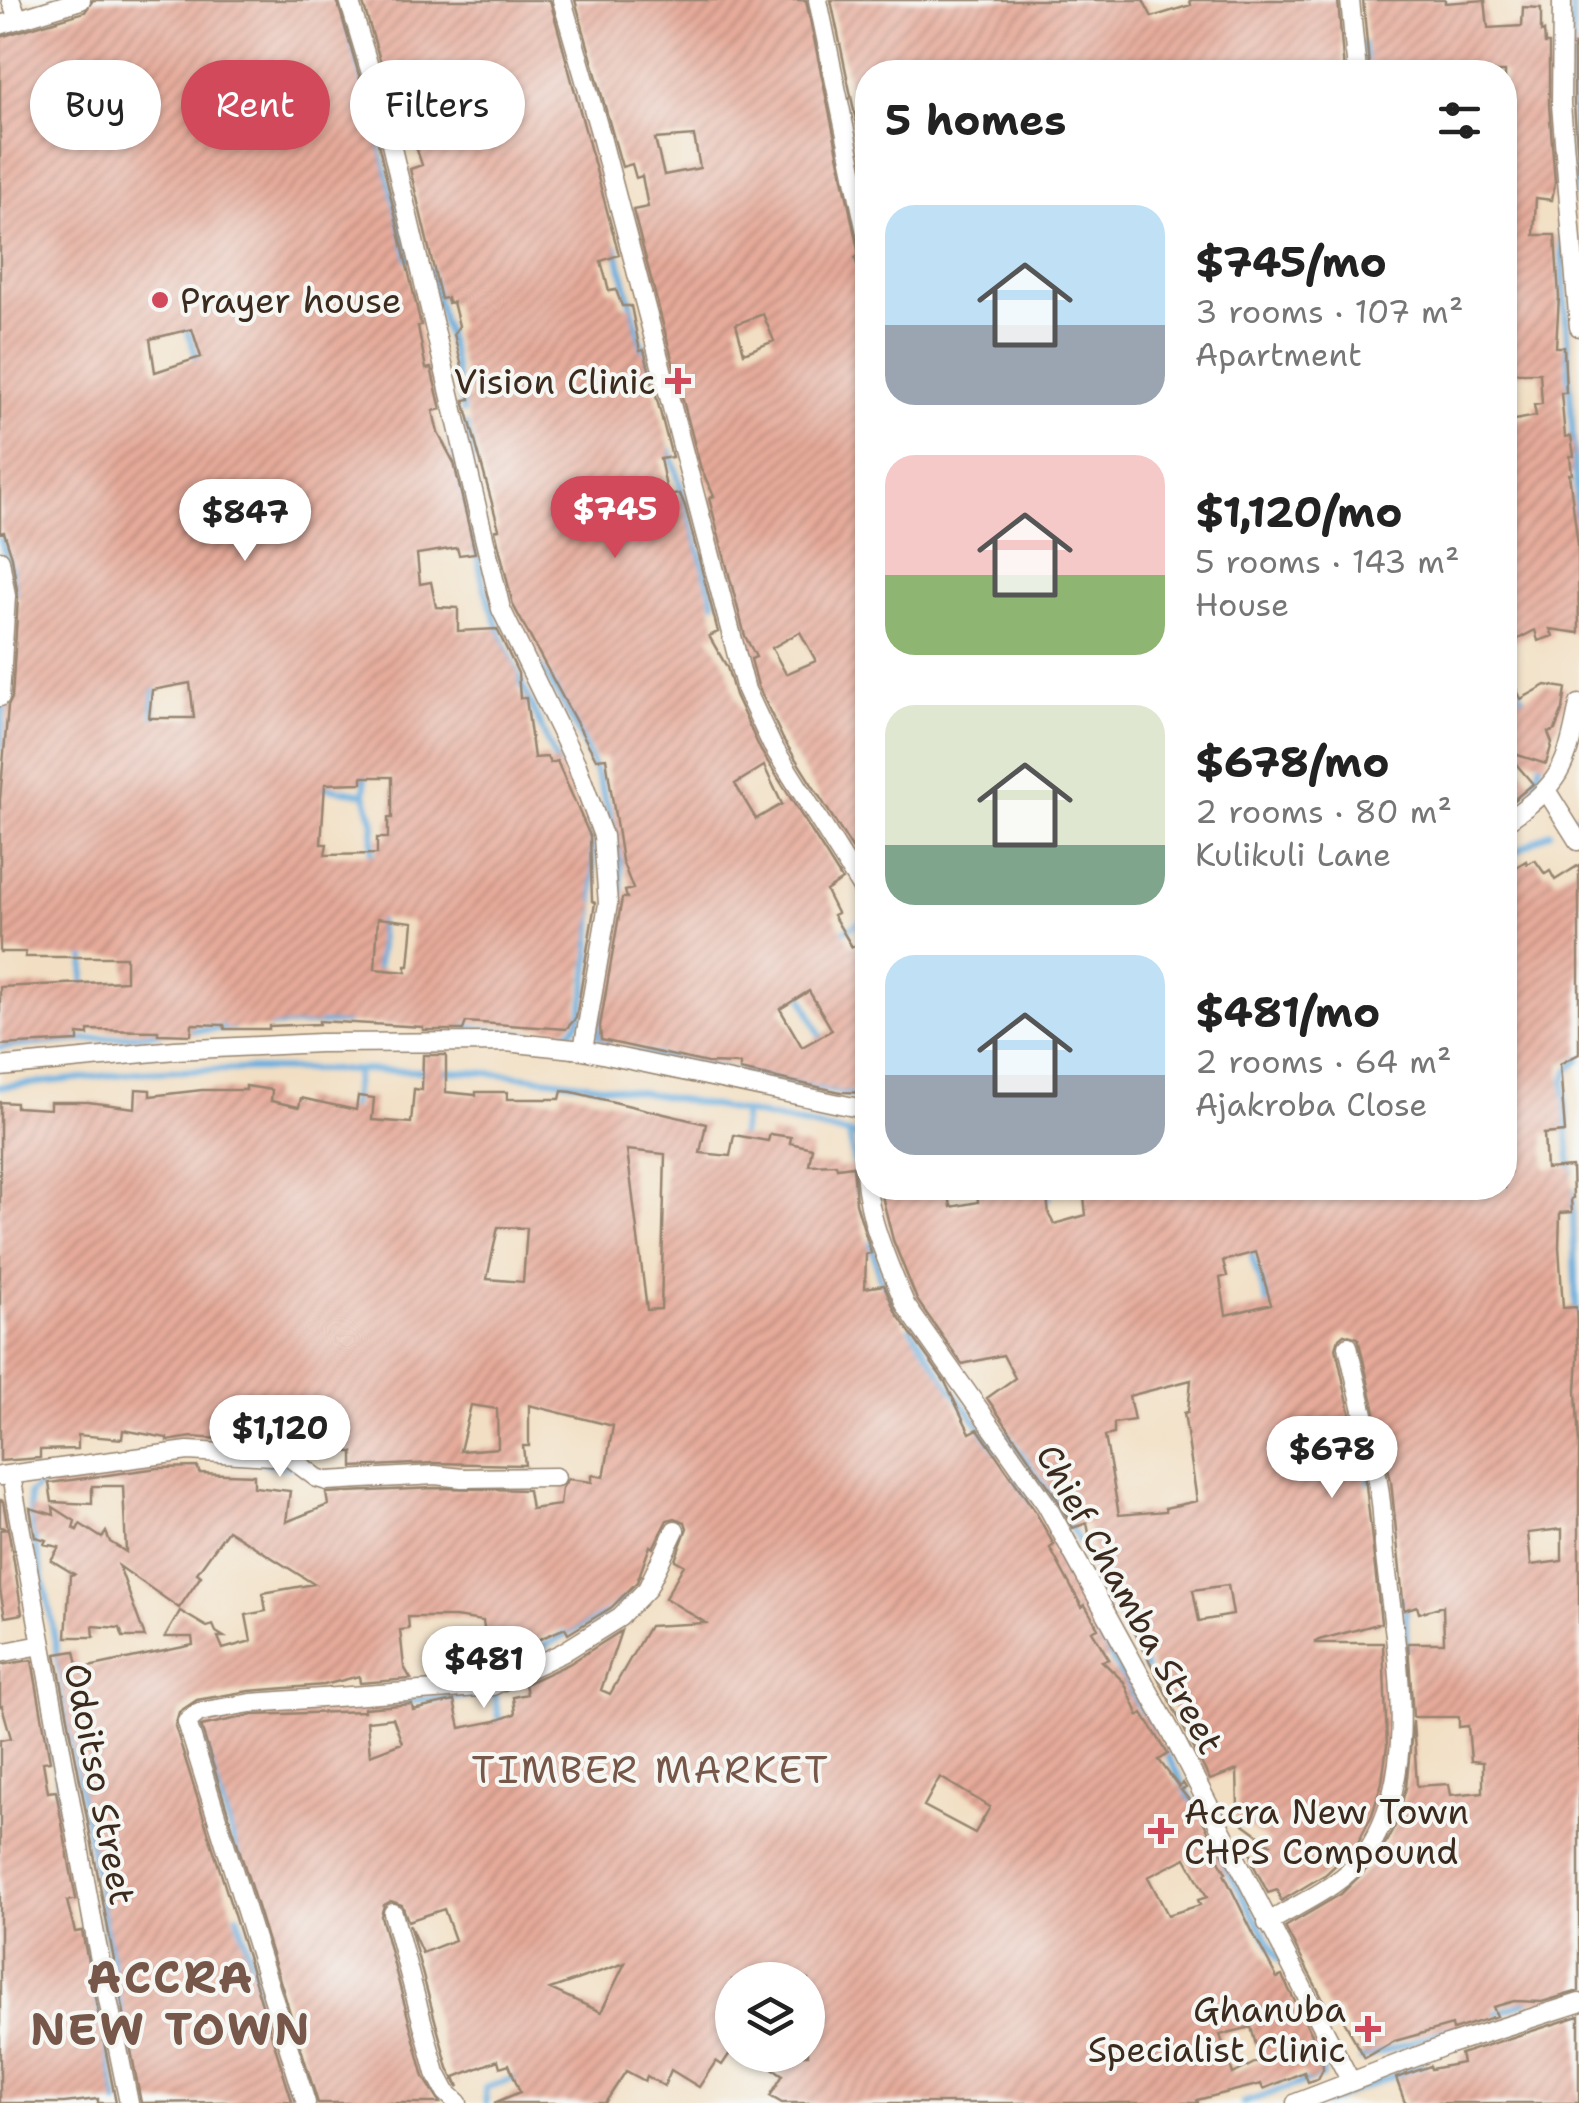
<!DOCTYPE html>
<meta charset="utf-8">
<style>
body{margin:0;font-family:"Shantell Sans",sans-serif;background:#f6f6f6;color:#222;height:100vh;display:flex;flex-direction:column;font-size:38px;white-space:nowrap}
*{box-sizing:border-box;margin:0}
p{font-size:32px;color:#767676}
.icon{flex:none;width:55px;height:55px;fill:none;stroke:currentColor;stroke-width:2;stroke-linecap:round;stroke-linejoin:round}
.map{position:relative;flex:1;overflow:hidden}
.panel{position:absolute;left:855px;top:60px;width:662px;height:1140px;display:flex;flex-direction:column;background:#fff;border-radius:40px;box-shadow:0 2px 8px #0004}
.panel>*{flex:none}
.hud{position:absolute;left:30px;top:60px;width:675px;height:90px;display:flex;gap:20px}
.buttons{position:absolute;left:715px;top:1962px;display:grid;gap:20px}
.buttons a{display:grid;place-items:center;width:110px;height:110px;border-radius:50%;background:#fff;box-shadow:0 2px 8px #0004;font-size:50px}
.price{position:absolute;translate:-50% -85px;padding:0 22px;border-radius:35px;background:#fff;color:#222;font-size:32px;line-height:65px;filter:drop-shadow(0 2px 5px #0008)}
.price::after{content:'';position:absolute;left:50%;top:60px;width:30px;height:22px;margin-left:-15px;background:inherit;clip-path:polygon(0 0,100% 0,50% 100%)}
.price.current{background:#d1495b;color:#fff}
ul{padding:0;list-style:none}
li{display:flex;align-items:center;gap:30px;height:250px;padding:0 30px}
li span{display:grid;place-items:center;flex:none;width:280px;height:200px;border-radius:30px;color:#555}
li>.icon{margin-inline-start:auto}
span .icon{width:120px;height:120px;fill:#fffc;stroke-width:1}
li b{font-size:42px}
h2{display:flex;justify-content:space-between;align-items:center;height:120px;padding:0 30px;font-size:42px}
.tag{padding:0 35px;border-radius:45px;background:#fff;box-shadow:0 2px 8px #0004;font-size:35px;line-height:90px}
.tag.current{background:#d1495b;color:#fff}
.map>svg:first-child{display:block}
</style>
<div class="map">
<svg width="1579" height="2103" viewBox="0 0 1579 2103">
<defs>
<pattern id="building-hatch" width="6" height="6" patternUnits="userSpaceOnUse" patternTransform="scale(2.5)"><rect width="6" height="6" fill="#e6aa9a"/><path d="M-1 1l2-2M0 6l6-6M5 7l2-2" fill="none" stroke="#bc8b7d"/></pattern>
</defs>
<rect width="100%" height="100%" fill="#f6f6f2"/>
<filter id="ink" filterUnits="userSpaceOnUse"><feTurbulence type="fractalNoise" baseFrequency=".01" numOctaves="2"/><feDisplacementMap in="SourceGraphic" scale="20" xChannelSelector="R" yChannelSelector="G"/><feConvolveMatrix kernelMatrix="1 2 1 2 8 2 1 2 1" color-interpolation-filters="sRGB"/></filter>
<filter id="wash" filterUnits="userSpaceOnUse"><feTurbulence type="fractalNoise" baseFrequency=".0048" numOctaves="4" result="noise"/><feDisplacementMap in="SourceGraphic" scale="40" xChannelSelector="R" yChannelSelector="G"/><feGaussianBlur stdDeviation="2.25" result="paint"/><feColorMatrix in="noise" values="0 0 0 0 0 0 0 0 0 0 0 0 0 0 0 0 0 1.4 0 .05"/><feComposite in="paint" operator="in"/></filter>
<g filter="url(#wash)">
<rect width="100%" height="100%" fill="#f2dfc3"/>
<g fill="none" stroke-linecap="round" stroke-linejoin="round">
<path stroke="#69afdf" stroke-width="6" d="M340,0L409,260
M807,0L819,64
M1572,0L1574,146L1579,205
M1363,44L1367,72
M1556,141L1579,548
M616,247L650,375
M856,248L867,299
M429,269L452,354L463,412
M185,324L199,364
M443,403L484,586L502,638L558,766
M466,425L475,461
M670,450L714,602
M0,539L14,578V592
M529,650C575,715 622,811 621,892C621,916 613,938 606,960
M1505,671L1526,703
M154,726L153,700L156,684
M0,748L4,699
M365,771V794L374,823L371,861
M317,786L365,794
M1505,807L1535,781L1543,758
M1576,816L1579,815
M1505,858L1550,832
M837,935L868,917
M377,973L380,943L378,920
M84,990L85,953
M800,990L823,1043
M600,997L598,1036L611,1048
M264,1026L347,1022
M459,1026L552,1038C563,1037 572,1032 578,1022C591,995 599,860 588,832
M184,1031L232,1028
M0,1047L162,1033
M628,1051L868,1098
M440,1071C584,1074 726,1109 867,1138
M0,1087L140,1072L252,1069L428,1071
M350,1113L357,1070
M849,1134L859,1192
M740,1141L744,1113
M1571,1172L1564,1083L1568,1071L1579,1059
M1048,1188V1199
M1572,1190L1576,1312
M872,1243L879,1276L897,1305
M1252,1246V1257L1270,1310
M911,1328L945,1380L999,1452
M1577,1365L1579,1412
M1355,1412L1370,1482
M300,1423L301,1446
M1005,1432C1062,1507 1107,1584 1146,1669
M262,1463L290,1467
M135,1466L44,1482L29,1494C31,1539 46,1584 53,1629C78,1788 108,1945 139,2103
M1015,1475L1029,1504
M1056,1560L1084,1610
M1395,1593L1406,1607V1647
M1093,1626L1154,1732
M532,1652L604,1615L606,1608L628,1599
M403,1684L484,1676L508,1665
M494,1691L500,1724
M333,1706L485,1695
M48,1728L117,2103
M1165,1751L1202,1819
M1216,1849L1279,1960
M253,1905L201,1733L202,1720L265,1710
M238,1915L269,2028
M1489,2015L1534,1999
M272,2040L292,2089L296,2090
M1361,2059L1459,2026
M486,2103L485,2088L518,2077
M1243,2103L1322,2076L1324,2064L1314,2029
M1326,2103L1422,2064"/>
</g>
<g id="blocks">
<path fill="url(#building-hatch)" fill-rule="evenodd" d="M93,0H337L375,130L421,325L418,326L426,369L431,368L441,409L433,411L438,433L454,463L475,553L459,555L457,548L417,554L420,584L431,582L436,607L458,608V631L497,629L518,673L520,698H526L534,758L547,757L550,763L557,761L590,836L592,901L595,903L576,1018L566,1029L466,1022L463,1030H423V1027L319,1021V1024L269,1026V1029H225L224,1025L192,1024L191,1035L158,1034V1031L88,1030V1035L78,1034V1041L0,1045V987L126,981V957H25L26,952H0V799L8,706L12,698L18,597L12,557L4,532L0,533V37L85,12ZM192,329L201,357L155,372L150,339ZM190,683L194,718H149L152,690ZM362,777H392V818H388V838H377V854L325,855L327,844H321L325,784L362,783ZM378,918L413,922L409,966H406V972L375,969Z
M362,0H550L619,255L601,261L609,291L616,290L622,306H631L640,351L644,350L672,457L660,459L668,496L680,494L685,506L718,632L709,636L727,667L735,695L761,751L842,880L826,891L837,913L833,915L852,947L868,939V1093L841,1092L740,1070V1064L707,1063L601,1040L600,1026L622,898H627L625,891L633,889L622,861L606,758L596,759L513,605L495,530L499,529L464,400L470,399L454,334L459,326L453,302L448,303L447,298L441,299L410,169L422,165L406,116L398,119ZM764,766L782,804L756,819L735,784ZM809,991L832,1030L802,1047L780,1009Z
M575,0H806L858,250V256L855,258L868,299V865L864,867L783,739L758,686L751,659L756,657L745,636L709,498L714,496L701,469L633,210L648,207L642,176L636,178L632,164L622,167ZM694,136L700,168L664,175L655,139ZM763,314L774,341L744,353L736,324ZM800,632L816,661L786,674L772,648Z
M831,0H1143L1152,17L1191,5L1190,0H1338L1344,72H868V178Z
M1363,0H1445V3L1485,0L1488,28L1522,26L1523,7L1541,8V32L1544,31L1545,44H1549V105L1555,182L1552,200L1536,198L1534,235H1555L1559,297L1556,347H1564L1566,393H1561L1565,437L1571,436L1574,456H1570L1572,474H1569L1578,545L1579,633L1550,629L1553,636L1538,641L1535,630L1505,646V422L1536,416L1534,405L1542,404L1540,373H1514V367H1505V306L1508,300H1514L1512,266H1505V72H1379V66L1369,65Z
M1574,45L1579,46V172L1574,104Z
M1505,664L1521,699L1546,685L1566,688L1563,709L1555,730L1548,733L1552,743L1546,764L1505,751Z
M1505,751L1533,784L1505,807Z
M1535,860L1545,874L1550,871L1555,880L1579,865V1054L1560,1064L1565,1132L1544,1134L1546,1169L1572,1167L1573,1198L1571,1199L1572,1212L1560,1213L1559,1247L1563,1308L1576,1307L1578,1357L1576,1391L1579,1445V1991L1542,2002L1514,2001L1493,2007L1497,2016L1453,2030L1452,2025L1395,2041L1365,2058L1337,2009L1330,2013L1285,1927L1341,1894L1377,1859L1395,1826L1406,1788L1413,1721L1417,1786L1449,1784L1451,1795L1483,1792V1762L1471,1761L1468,1726L1459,1727V1717H1413L1408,1643H1444L1443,1606L1419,1613L1417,1606L1404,1610L1391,1481L1358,1338L1344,1334L1339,1338L1336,1348L1366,1485L1381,1623L1315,1641V1643H1383L1387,1746L1382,1782L1372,1815L1356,1846L1326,1874L1281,1901L1277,1890L1268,1893L1253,1864L1250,1847L1270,1843L1233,1816L1238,1811L1237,1770L1210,1780L1099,1562L1095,1564L1087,1523L1073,1528L1056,1497L987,1398L1015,1378L1003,1355L962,1364L917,1300L893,1240L880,1188H898L899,1192L919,1188H948L951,1207L978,1202L977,1188H1046L1049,1215L1054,1224L1086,1215L1083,1188H1505V1172H1510L1505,1126V874L1526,861L1527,864ZM1256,1252L1271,1304L1226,1315L1220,1278L1227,1276L1223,1261ZM1191,1380L1188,1412L1184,1413L1197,1501L1165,1508L1166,1511L1119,1515L1105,1436L1114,1434V1423L1134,1420L1129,1396ZM1562,1529V1561L1531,1565L1528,1533ZM1228,1585L1233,1615L1199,1621L1193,1590Z
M423,1055H446V1092L476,1095V1092H507V1099H560L562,1091L572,1092L706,1124L700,1153L730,1156L734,1135L768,1141L770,1134L791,1137L790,1143L812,1148L809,1165L836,1164L837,1168L853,1166L856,1203L871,1253L866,1254L865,1288L884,1285L896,1313L945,1382L970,1433L978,1429L1035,1511L1054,1545L1050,1548L1082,1607L1085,1605L1098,1628L1092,1631L1109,1659L1102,1661L1124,1682L1139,1716L1143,1713L1168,1754L1159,1760L1179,1787L1183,1783L1186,1788L1181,1790L1198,1811L1219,1853L1216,1855L1226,1873L1224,1874L1254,1935L1277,1978L1282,1976L1308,2027L1322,2055L1323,2069L1318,2079L1308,2082L1304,2072L1263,2089L1261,2084L1197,2100L1198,2103H782L770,2096L783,2075L752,2055H808V1980H732V2050L722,2065L716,2061L699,2087L671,2070L664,2086L647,2076L645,2081L626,2071L605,2103H494L520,2092L509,2064L500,2067L498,2060L455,2077L459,2087L456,2084L448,2068L409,1924L422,1953L455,1940L444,1909L408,1921L402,1905L391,1901L384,1905L381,1916L424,2077L440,2103H318L201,1726L252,1715L364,1711V1708L412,1704L413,1710L454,1701L460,1728L495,1721L515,1714L513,1697L527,1694L525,1684L569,1664L621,1631L601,1690L610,1694L649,1626L706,1623L665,1598L684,1565L675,1560L687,1528L685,1522L675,1518L667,1520L653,1548L650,1546L637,1582L612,1607L568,1634L565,1628L535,1641L539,1650L491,1673L454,1675L453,1656L488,1654L483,1621L455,1617H408L409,1629L400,1630L404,1667L411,1679L360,1683L359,1676L324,1685L249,1691L197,1700L179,1712L175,1726L292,2101L141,2103L56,1654L75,1651L79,1669L193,1645L192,1637H165L180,1611L207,1627L213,1625L216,1632L224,1637H218L223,1649L251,1641L246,1615L266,1611L263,1593L314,1584L228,1530L197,1573L201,1576L179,1608L119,1566L145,1637H123L120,1628L93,1626L94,1637H66L70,1575L74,1574L51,1560L59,1547L44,1544L46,1540L35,1537L30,1508L54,1515L53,1507L75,1521L73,1528L77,1530L80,1524L102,1538L106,1532L110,1542L126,1552L123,1486H92V1504L52,1502L49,1483L158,1468L198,1467L199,1473L254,1475V1487L290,1491L286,1522L328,1505L326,1493L435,1488L528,1490L531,1509L560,1505L562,1488L568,1479L592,1482V1475L604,1477L613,1426L529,1405V1446H523L525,1465L434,1463L353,1467V1452L326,1451L324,1432L282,1431L287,1399L237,1400V1411H222L219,1439L192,1437L167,1441V1438L123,1430L122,1439L78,1435V1449L40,1450V1458L0,1461V1102L16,1103V1107L50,1109V1102H88L135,1108L136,1089L150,1090V1096L202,1090H246V1086L272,1090L271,1101L299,1107L301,1098L356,1110L358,1096L374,1098L372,1120L411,1123L414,1089L422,1090ZM627,1150L665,1154L661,1309L647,1310ZM498,1227L527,1228L523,1282L487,1279ZM471,1405L497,1409L498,1448L460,1451ZM393,1718L402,1743L370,1755L367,1721ZM940,1777L990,1807L975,1833L924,1806ZM1186,1858L1207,1897L1198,1900L1200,1905L1168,1915L1148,1877ZM625,1963L601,2012L550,1989ZM1251,2027L1260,2060L1233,2074L1220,2035Z
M0,1500L3,1501L14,1562L22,1614L5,1617L0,1590V1530L8,1529L0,1527Z
M32,1660L50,1761L43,1762L48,1792L56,1791L76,1899L67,1901L75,1932L82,1931L116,2103H98V2099L64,2103H0V1740L11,1738L2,1706H0V1665Z
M1579,2016V2103H1405L1396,2078L1430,2066L1431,2069L1462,2063L1460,2054Z"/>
</g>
</g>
<g filter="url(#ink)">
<use href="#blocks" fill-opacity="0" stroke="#968470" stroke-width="2.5"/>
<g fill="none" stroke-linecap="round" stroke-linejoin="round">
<defs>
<path id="street" d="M11,0L18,19
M349,0L387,127L501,609L576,763L603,836L608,904L583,1050
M562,0L599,129L746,690L772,745L868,898
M818,0L868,242
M1350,0L1357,72
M1562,0L1561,104L1579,327
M0,25L81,0
M0,560L6,596L0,697
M1546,790L1578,841
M1505,822C1561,784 1566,769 1579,704
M0,1067L175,1050L320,1043L506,1042L583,1050L868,1110
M868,1134C856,1192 883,1253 906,1306L1046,1504L1169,1728L1350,2080
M0,1476L188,1451L289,1457L317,1478L327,1481L435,1475L462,1478L556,1477
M11,1476L96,1940L129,2103
M0,1653L41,1645
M393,1913L436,2073L446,2092L458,2103
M1267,1923C1300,1903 1344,1885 1366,1853C1423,1770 1395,1648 1385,1556C1383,1538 1383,1520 1381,1503C1375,1450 1359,1398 1348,1346
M306,2103L187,1722L199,1712L251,1703L492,1686L562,1653L620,1617L647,1589L675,1530
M1296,2103L1447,2045L1579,2003"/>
</defs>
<use href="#street" stroke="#968470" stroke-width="21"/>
<use href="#street" stroke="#fff" stroke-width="18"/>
</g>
</g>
<g fill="#d1495b" stroke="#f6f6f2" stroke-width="4">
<circle cx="160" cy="300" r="10"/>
<path d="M673 366h10v10h10v10h-10v10h-10v-10h-10v-10h10z"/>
<path d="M1156 1816h10v10h10v10h-10v10h-10v-10h-10v-10h10z"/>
<path d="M1363 2014h10v10h10v10h-10v10h-10v-10h-10v-10h10z"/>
</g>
<g text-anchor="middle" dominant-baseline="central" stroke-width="8" stroke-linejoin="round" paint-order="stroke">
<g font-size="35" fill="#3b2a1e" stroke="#f6f6f2" text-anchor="start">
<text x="180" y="300">Prayer house</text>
<text x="656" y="381" text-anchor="end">Vision Clinic</text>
<text x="1184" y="1811">Accra New Town<tspan x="1184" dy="40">CHPS Compound</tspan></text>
<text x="1346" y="2009" text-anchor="end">Ghanuba<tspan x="1346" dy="40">Specialist Clinic</tspan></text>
</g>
<g font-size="35" fill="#3b2a1e" stroke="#f6f6f2">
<text transform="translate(1130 1599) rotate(61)">Chief Chamba Street</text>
<text transform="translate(100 1784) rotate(79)">Odoitso Street</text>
</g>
<g font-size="38" letter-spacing="2.5" fill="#775749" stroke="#f6f6f2">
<text x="651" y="1769">TIMBER MARKET</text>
</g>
<g font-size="45" font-weight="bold" letter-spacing="2.5" fill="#775749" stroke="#f6f6f2">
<text x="171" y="1977">ACCRA<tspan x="171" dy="52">NEW TOWN</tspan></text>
</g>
</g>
</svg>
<div class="buttons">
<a><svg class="icon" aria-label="layers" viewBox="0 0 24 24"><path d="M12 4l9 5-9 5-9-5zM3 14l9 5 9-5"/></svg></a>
</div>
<b class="price current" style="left:615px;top:561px">$745</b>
<b class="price" style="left:245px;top:564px">$847</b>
<b class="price" style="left:280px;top:1480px">$1,120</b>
<b class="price" style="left:1332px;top:1501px">$678</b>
<b class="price" style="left:484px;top:1711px">$481</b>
<div class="hud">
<a class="tag">Buy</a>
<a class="tag current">Rent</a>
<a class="tag">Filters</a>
</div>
<section class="panel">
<h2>5 homes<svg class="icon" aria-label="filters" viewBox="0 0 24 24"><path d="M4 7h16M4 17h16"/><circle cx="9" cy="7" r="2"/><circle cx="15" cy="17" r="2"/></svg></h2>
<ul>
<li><span style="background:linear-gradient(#bfe0f5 60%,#9aa5b1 0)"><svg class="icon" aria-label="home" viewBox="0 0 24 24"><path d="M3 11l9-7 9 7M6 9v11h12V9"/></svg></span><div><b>$745/mo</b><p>3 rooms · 107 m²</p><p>Apartment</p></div></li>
<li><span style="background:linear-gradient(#f6c9c9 60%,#8fb573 0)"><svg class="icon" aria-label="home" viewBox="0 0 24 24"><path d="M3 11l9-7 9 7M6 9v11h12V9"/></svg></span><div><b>$1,120/mo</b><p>5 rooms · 143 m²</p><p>House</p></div></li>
<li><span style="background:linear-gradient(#dfe7d0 70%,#7fa58c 0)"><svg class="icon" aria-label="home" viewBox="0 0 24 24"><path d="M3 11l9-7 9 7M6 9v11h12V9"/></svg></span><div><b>$678/mo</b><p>2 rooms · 80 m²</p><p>Kulikuli Lane</p></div></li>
<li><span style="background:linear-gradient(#bfe0f5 60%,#9aa5b1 0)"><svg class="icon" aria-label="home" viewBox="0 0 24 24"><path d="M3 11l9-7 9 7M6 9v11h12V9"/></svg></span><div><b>$481/mo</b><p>2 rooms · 64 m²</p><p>Ajakroba Close</p></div></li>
</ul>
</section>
</div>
